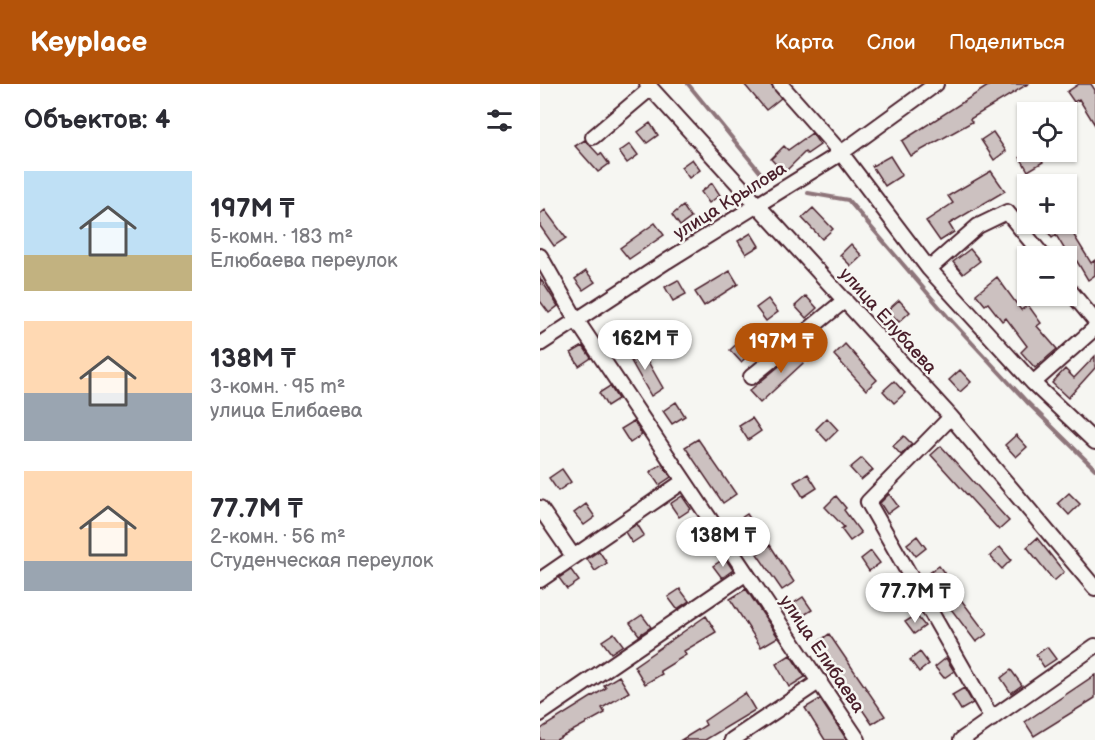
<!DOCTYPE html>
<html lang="ru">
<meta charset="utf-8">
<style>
body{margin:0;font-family:"Balsamiq Sans",sans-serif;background:#f7f7f7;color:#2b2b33;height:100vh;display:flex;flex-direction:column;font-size:22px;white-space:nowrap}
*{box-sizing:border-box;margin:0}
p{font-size:20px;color:#7c7c81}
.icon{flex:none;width:33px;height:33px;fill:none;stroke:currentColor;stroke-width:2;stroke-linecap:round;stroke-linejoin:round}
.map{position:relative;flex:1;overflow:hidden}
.details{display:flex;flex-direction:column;background:#fff;width:540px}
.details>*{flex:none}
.controls{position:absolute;left:477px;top:18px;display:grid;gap:12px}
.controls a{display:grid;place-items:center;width:60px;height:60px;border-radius:0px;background:#fff;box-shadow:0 2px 4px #0004;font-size:30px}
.price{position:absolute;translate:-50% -51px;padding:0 14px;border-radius:21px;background:#fff;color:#222;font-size:20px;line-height:39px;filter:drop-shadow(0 2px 3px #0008)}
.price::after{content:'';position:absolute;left:50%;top:36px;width:18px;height:14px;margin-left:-9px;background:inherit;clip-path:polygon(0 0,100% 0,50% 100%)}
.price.active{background:#b45309;color:#fff}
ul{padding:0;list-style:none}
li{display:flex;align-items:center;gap:18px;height:150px;padding:0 24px}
li span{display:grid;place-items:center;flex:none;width:168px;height:120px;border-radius:0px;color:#555}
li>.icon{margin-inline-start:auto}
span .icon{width:72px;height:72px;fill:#fffc;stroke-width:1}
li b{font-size:26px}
h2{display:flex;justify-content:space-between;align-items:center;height:72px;padding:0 24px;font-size:26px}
header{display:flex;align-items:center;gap:36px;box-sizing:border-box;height:84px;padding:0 30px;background:#b45309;color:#fff}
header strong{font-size:28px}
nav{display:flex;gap:33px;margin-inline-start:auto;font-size:21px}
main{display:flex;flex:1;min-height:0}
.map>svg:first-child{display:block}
</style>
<header>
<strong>Keyplace</strong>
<nav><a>Карта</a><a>Слои</a><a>Поделиться</a></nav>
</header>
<main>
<section class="details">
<h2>Объектов: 4<svg class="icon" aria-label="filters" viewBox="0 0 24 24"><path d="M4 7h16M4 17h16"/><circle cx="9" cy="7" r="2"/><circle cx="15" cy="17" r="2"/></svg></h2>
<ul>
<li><span style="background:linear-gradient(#bfe0f5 70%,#c2b280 0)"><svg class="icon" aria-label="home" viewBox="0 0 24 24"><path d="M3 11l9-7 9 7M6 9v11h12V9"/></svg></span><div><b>197M ₸</b><p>5-комн. · 183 m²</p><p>Елюбаева переулок</p></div></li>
<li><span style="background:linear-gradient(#ffd9b3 60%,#9aa5b1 0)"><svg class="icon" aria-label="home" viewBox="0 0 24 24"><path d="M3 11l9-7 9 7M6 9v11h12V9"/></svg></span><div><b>138M ₸</b><p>3-комн. · 95 m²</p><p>улица Елибаева</p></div></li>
<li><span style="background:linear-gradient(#ffd9b3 75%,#9aa5b1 0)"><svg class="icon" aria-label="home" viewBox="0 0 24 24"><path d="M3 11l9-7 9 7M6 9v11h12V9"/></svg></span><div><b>77.7M ₸</b><p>2-комн. · 56 m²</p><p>Студенческая переулок</p></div></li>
</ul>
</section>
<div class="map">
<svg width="555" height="656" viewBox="0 0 555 656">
<rect width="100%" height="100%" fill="#f6f6f2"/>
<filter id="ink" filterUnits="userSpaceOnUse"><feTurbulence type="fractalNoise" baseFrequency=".0167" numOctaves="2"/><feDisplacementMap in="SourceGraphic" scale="12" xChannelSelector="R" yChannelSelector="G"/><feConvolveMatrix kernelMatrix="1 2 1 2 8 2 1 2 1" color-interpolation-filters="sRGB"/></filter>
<g filter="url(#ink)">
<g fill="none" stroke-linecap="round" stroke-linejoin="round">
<path stroke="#8e747a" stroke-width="4" d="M148,0L224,93
M268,109L308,116L408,233L487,318L555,385"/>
</g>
<path fill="#ccc1c0" stroke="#4a1f2b" stroke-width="1.5" d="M204,0H230L241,14L226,26Z
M451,0H488L430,35L432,38L371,72L362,57Z
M539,0H551L555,6V41L539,15L534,18L527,8Z
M110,39L118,51L107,59L98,48Z
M453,48L466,67L454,76L441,56Z
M272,49L280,61L267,70L265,68L244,89L231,75L244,62L248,66Z
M45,56L59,71L61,69L69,80L58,88L35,62Z
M90,60L98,71L87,79L79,68Z
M489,68H496L503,78L488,87L480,73Z
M350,72L362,91L345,102L332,82Z
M152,75L160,86L149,94L141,83Z
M451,87L465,107L409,140L414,148L400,157L386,137L413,119L408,112Z
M172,99L180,111L169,119L161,108Z
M143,122L151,134L140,142L132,131Z
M273,124L293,145L282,155L262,134Z
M5,126L26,154L14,162L0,142V130Z
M115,139L124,151L89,175L80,164Z
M503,140H527L551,179L555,176V191L548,196L535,174L531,176L516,151L512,154Z
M211,149L219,162L206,170L198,157Z
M311,160L322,172L311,182L300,171Z
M430,165L440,177L423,190L413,178Z
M46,187L55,198L43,206L35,195Z
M190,187L198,200L164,222L155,208Z
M457,193L481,226L488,221L501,239L497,242L517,265L495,284L481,268L487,262L466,234L462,237L448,219L445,221L436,210Z
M0,194L18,222L9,229L0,217Z
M138,196L146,210L133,217L125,203Z
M266,212L277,224L266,234L255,222Z
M228,215L238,228L226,237L216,224Z
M359,216L370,228L359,238L348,226Z
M201,256L212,268L201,278L190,266Z
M266,260L274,269L220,319L209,307Z
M305,260L337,296L326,306L294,271Z
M43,262L51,274L39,282L31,269Z
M99,262L123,304L111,312L87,270Z
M555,272V284L528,314L512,299L525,285L534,294Z
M420,286L431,298L420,308L409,296Z
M354,297L365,309L354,319L343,307Z
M70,302L78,315L67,322L59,309Z
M136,318L145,332L132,340L123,327Z
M212,334L221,347L208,356L199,342Z
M287,334L298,346L287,357L276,345Z
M94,337L102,351L90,359L81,345Z
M476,351L487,363L476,373L465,361Z
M364,352L372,360L361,371L353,362Z
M158,355L196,410L183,419L145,363Z
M401,362L469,437L459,446L391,371Z
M322,374L333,386L321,396L310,384Z
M122,380L131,393L119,401L110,388Z
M22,385L31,398L18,407L9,394Z
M268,390L277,404L263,413L254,398Z
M529,409L540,420L529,431L518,419Z
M349,410L358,422L347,430L340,419Z
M142,412L151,425L139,433L130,420Z
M296,412L306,424L304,426L321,449L310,457L301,445L304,443L285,423Z
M46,420L55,433L44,441L34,429Z
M207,430L216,443L204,451L195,438Z
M97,440L104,451L92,459L85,448Z
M377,452L386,464L376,472L367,460Z
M497,454L524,488L514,497L487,463Z
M230,461L254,498L242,506L217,470Z
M460,463L471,476L462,485L450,472Z
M59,467L67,479L55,487L47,475Z
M331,467L340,479L329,487L321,475Z
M185,474L193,486L182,494L173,482Z
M399,482L408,494L397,502L388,490Z
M31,486L39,497L27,505L19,494Z
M354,496L363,508L352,516L343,504Z
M140,505L149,517L137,525L128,513Z
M206,505L238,553L221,563L190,515Z
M263,513L272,526L259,534L251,521Z
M419,513L447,550L436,558L408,521Z
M102,531L111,543L99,551L90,539Z
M376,531L385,542L374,550L365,538Z
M166,532L176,548L144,567L146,571L120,587L122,590L105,600L94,582Z
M74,549L83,561L71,569L62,557Z
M289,550L345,632L332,640L277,559Z
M507,563L516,575L504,583L496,571Z
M380,568L389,580L379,588L370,576Z
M250,571L265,593L249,603L236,580Z
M406,574L414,587L404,594L395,583Z
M471,586L482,601L471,609L461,594Z
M555,591V614L494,652L485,638Z
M79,592L89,608L62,624L65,629L16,656H0V646L5,642L66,604L64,601Z
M424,604L433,619L421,626L412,611Z
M205,609L215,626L165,656H141L166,641L164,637Z
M280,615L307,656H285L265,624Z"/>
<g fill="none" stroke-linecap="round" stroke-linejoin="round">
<defs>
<path id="minor" d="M107,0L411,333L555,504
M240,0L301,69L389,185L493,299L555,358
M53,53L111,4
M0,172L37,237L318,656
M389,185L438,142L467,128L503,172
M526,202L555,237
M0,260L127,177L301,69L396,0
M211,293L305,216
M493,299L555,244
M411,333L328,418L452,635
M0,424L33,472
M0,496L144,397
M0,630L205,490
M192,656L280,597
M421,656L555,562"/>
</defs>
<use href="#minor" stroke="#4a1f2b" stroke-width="18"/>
<use href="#minor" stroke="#f6f6f2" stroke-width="14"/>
</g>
</g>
<g text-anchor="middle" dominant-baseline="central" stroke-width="5" stroke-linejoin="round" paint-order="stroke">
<g font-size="18" fill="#4a1f2b" stroke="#f6f6f2">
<text transform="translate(190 117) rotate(-32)">улица Крылова</text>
<text transform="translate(348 237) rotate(48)">улица Елубаева</text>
<text transform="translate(282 570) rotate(56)">улица Елибаева</text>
</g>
</g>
</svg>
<div class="controls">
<a><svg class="icon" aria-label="locate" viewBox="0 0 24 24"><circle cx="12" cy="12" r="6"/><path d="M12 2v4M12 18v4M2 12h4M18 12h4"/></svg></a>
<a>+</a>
<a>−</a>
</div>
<b class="price" style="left:105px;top:287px">162M ₸</b>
<b class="price active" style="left:241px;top:290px">197M ₸</b>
<b class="price" style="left:183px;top:484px">138M ₸</b>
<b class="price" style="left:375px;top:540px">77.7M ₸</b>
</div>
</main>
